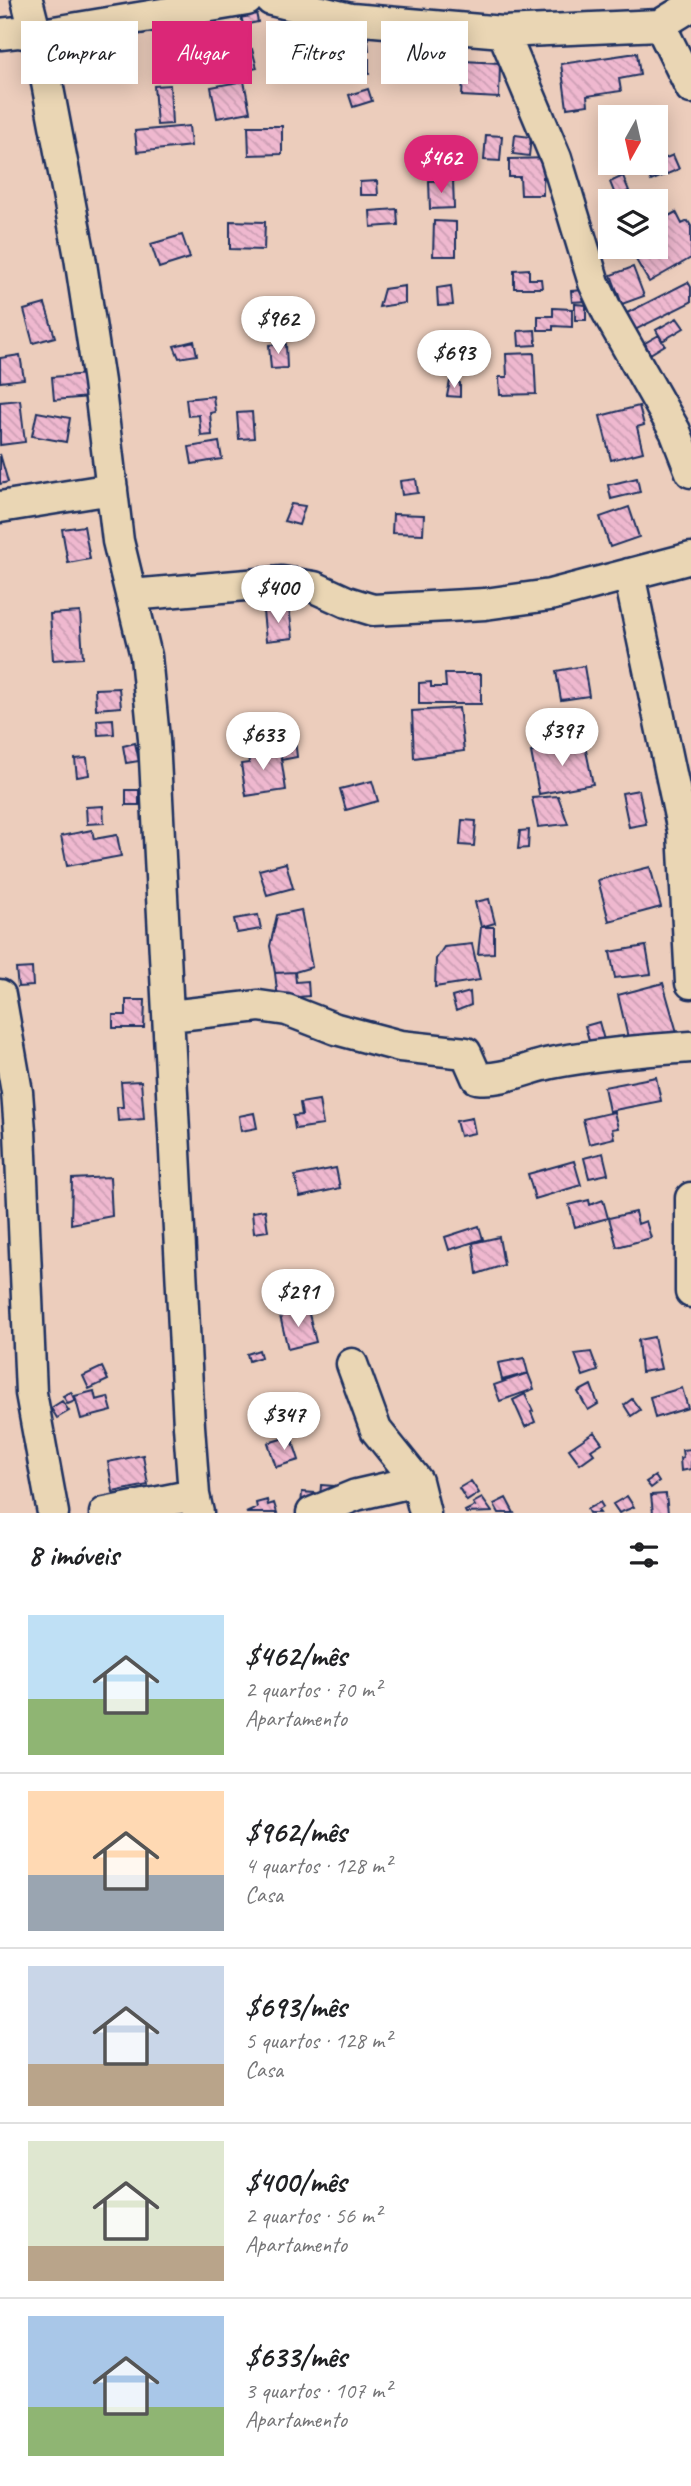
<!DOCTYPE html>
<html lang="pt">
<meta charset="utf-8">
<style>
body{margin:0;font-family:Caveat,sans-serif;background:#f6f6f6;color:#202124;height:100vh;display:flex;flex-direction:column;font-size:26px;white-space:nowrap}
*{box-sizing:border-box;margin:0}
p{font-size:23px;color:#757577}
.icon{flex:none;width:38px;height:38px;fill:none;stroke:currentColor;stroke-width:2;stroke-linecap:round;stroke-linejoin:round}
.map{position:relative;height:1513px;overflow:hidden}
.panel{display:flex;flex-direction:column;background:#fff;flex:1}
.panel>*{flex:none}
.hud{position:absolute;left:21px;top:21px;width:649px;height:63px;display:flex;gap:14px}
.needle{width:46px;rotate:188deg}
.fabs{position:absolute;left:598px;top:105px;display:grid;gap:14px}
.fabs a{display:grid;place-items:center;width:70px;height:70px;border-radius:0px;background:#fff;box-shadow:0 4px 18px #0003;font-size:35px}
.price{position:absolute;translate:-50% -60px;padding:0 16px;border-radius:24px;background:#fff;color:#222;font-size:23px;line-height:46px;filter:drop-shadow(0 2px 4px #0008)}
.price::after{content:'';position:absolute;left:50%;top:42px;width:21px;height:16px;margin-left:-10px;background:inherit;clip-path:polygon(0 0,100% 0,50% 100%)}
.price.active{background:#db2777;color:#fff}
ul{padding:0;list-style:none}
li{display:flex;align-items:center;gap:21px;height:175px;padding:0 28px}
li+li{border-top:2px solid #e0e0e0}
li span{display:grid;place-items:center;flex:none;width:196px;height:140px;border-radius:0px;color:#555}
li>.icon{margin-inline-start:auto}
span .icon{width:84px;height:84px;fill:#fffc;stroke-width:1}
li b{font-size:30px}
h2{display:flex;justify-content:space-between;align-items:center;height:84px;padding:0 28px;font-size:30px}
.chip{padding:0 24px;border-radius:0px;background:#fff;box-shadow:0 4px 18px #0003;font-size:24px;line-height:63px}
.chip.active{background:#db2777;color:#fff}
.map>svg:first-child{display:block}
</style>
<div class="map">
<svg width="691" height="1513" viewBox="0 0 691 1513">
<defs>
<pattern id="building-back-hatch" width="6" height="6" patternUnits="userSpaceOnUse" patternTransform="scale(1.75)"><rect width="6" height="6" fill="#efb8cf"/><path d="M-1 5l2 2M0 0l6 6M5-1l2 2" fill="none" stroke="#cc9eb4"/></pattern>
</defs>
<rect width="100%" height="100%" fill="#eccdbc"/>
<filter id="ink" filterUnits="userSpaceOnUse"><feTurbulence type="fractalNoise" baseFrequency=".0143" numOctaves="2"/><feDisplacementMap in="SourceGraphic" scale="14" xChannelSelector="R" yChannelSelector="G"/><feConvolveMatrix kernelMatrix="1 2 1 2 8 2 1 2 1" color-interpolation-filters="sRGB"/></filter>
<g filter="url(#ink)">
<path fill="url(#building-back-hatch)" stroke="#1b2f5e" stroke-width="2" d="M255,8L258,22L243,25L240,11Z
M367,32L369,50L351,52L350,35Z
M252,49L257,68L239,72L234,53Z
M637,53L640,75L619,79L621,91L587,96L588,105L567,108L561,64Z
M339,57L369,59V74L338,72Z
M464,61L500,63L499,98L462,96Z
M244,81L250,112L217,118L211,87Z
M170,85L172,124L157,125L154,86Z
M368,89L372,101L353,107L349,95Z
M189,126L191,146L137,152L135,131Z
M248,126H282V154L249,155Z
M486,135L502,136L500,161L484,160Z
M515,135L531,137L529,156L513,154Z
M673,155L679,169L651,181L645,167Z
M551,158V177H543V195H521L520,177H509V159Z
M631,163H656L635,171Z
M623,176L629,191L616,197L610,182Z
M453,180L454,208L430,209L429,181Z
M377,181L378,195H360V182Z
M397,209L398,225L371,227L370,211Z
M676,212L682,224L688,221L691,226V258L649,282L632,253L640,247H656V223Z
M230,221L265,222L264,250L230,249Z
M434,221L456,222V256H433Z
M182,235L190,258L159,268L151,244Z
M633,267L644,296L622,304L611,275Z
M529,269V279H541L542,288H514V270Z
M688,282L691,287V302L635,330L627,313Z
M405,286V303L379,307L384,289Z
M451,286L453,305L438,306L437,288Z
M585,290L586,301L572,302L571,291Z
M45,304L55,337L33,343L24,310Z
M575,304L586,305V320H575Z
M553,308L572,309V327L553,326V330H538V316H553Z
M677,318L684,328L662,341L656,330Z
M535,330L536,345L519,346L518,331Z
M659,335L665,345L650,354L645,343Z
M194,341L197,355L179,358L174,346Z
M286,344L287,368L271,369L269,345Z
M453,349L454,366L434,367L433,350Z
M534,353L536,394L500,395L499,377H507L506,354Z
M20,355L24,379L0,382V358Z
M88,374L90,397L54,400L52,377Z
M450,381L460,383V397L447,396Z
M213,396L215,412L210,413L212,435L201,436L199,415L188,416L186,399Z
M20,400L25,442L0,445V402Z
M639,406L644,425L637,427L643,452L611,460L600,416Z
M37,412L70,418L66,442L32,436Z
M252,412L254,438L239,439L237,413Z
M219,442L222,459L192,464L189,447Z
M0,454L8,482L0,484Z
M637,478L640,492L611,499L608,485Z
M416,479L418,493L402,495L400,481Z
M291,504L305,506L299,525L284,521Z
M629,507L639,537L610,547L600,517Z
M393,514L424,515L423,534L392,533Z
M84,526L90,559L68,563L62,529Z
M289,608L293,638L266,641L263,611Z
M80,612L83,658L53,660L50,614Z
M584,666L589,696L561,700L556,671Z
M445,674H481V704H419V683L431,682V687H446Z
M119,688L121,707L96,709L95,689Z
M459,708L464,751L414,758L412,711Z
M113,719L114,734L98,735L97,720Z
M295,740L297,757L281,760V741Z
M584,741L593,784L539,794L531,752Z
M135,743L139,761L126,763L123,746Z
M262,747L266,753L280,751L286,790L246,796L241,764L249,763L247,749Z
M87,758L89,775L77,777L75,759Z
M372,781L378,801L346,810L340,789Z
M126,790H139V805H126Z
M639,790L646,824L629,827L622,793Z
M558,796L568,824L538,827L532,798Z
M103,806L104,823L87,824L86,807Z
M462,820L476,821L474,846L460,845Z
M92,830L94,839L117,835L121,856L67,866L61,836Z
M529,830L528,848L518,849L520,831Z
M286,863L293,888L267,895L259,870Z
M650,867L661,907L609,921L598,880Z
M489,899L495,923L481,927L475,902Z
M301,910L312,967L295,972L275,973L270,946L277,915Z
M258,915L261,929L237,933L234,919Z
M481,927H494V953L478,954Z
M472,944L480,980L435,987L436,959L444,947Z
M646,946L651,974L615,978L610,952Z
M32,968L33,986L18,987L16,969Z
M295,972L296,982L308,981L309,996L278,999L275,973Z
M663,983L678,1036L629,1042L618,995Z
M470,992L471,1005L456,1011L452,997Z
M126,1000H145L144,1028H113V1015H126Z
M599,1022L604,1040L590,1044L585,1026Z
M656,1077L661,1101L609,1111L604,1087Z
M141,1081L144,1119L118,1121L117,1107H123L121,1082Z
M319,1100L323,1125L295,1129L293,1116L302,1115L300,1103Z
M614,1112L618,1128L612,1129L614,1138L589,1144L583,1119Z
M254,1113L257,1128L241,1131L239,1116Z
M472,1118L475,1133L460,1136L456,1121Z
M603,1153L608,1174L589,1178L584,1158Z
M574,1161L581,1185L535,1199L528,1174Z
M336,1168L340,1188L300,1197L295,1176Z
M110,1177L112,1216L71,1224L72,1179Z
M589,1200L590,1205L603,1200L608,1218L575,1227L569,1205Z
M265,1210L268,1231L254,1233L252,1212Z
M635,1212L638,1224L646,1221L651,1238L617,1247L609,1218Z
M479,1226L483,1239L449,1250L445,1237Z
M499,1237L504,1265L477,1274L473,1243Z
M308,1310L316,1342L288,1349L280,1316Z
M654,1337L661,1369L641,1372L638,1340Z
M259,1350L261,1357L249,1361L247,1354Z
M591,1352L598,1371L583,1376L575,1354Z
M524,1358L528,1373L502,1380L498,1363Z
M102,1367L108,1380L89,1389L83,1376Z
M528,1373L534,1389L500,1401L494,1385Z
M591,1385L598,1404L588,1410L578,1392Z
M682,1388L688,1408L655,1418L650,1397Z
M94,1391L96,1400L108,1397L112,1411L81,1419L75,1396Z
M71,1392L75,1401L68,1404L63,1396Z
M525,1394L533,1411L531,1412L535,1422L525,1427L513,1400Z
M632,1399L640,1410L631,1416L624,1405Z
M62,1401L69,1411L57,1418L51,1408Z
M594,1432L602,1443L591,1450L594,1454L580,1464L569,1449Z
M291,1436L299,1460L276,1467L268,1443Z
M691,1449V1469L681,1471L680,1458L683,1457L682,1450Z
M143,1455L148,1485L113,1492L108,1462Z
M655,1476L659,1482L651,1488L646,1482Z
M471,1481L479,1493L467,1501L459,1488Z
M321,1485L334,1486L333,1499L320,1498Z
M302,1492L315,1493L313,1508L301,1507Z
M666,1494L668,1513H653L651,1495Z
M627,1496L634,1507L619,1513L613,1504Z
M482,1498L492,1512L466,1513L465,1511L475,1506L473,1503Z
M506,1498L514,1513H499L494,1504Z
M267,1500L268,1505L274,1503L277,1513H246L257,1508L256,1503Z
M600,1502L603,1507L598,1510L600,1513H589L587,1509Z"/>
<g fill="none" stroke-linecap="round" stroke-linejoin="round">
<defs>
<path id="minor" d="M27,0L44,67L80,257L99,382L118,541L146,656L154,739L189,1426L194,1495L198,1513
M271,0L351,19L503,32L660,25L691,6
M660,25L691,88
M503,32L556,158L594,283L607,311L675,431L691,472
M0,34L18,32L36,35L247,0
M0,507L112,489
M629,574L683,831L691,983
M131,595L282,582L314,587L347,602L373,610L485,604L550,595L691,558
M0,995L17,1092L20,1131L31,1393L53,1513
M169,1016L259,1006L287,1010L336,1029L400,1046L466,1053L477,1078C502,1081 527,1068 551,1063C598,1054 644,1050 691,1047
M691,1198V1292
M417,1481L425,1513
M105,1513L194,1495
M312,1513L356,1495L417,1481L376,1430L352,1364"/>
</defs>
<use href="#minor" stroke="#1b2f5e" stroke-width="35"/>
<use href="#minor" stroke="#ead6b4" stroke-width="30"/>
</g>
</g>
</svg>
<div class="fabs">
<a><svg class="needle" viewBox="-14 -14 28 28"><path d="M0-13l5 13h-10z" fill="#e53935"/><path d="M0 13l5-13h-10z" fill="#757577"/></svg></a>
<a><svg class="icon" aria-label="layers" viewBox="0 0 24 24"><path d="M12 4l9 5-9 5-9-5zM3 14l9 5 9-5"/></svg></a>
</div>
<b class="price active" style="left:441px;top:195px">$462</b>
<b class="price" style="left:278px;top:356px">$962</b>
<b class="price" style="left:454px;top:390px">$693</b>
<b class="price" style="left:278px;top:625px">$400</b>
<b class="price" style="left:562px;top:768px">$397</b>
<b class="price" style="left:263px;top:772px">$633</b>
<b class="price" style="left:298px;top:1329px">$291</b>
<b class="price" style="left:284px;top:1452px">$347</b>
<div class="hud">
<a class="chip">Comprar</a>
<a class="chip active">Alugar</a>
<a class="chip">Filtros</a>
<a class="chip">Novo</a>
</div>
</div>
<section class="panel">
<h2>8 imóveis<svg class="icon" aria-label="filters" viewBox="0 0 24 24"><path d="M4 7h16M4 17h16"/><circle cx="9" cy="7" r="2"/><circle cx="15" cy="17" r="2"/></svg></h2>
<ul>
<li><span style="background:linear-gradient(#bfe0f5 60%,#8fb573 0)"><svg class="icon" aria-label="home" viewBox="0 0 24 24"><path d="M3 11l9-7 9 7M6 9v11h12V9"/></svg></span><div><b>$462/mês</b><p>2 quartos · 70 m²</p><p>Apartamento</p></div></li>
<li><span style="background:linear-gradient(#ffd9b3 60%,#9aa5b1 0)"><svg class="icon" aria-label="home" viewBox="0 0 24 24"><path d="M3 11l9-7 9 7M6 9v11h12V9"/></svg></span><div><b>$962/mês</b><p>4 quartos · 128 m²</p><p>Casa</p></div></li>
<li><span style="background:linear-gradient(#c9d6e8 70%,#b9a48a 0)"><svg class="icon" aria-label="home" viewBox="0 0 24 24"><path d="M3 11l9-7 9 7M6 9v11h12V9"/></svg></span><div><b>$693/mês</b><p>5 quartos · 128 m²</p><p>Casa</p></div></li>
<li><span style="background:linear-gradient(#dfe7d0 75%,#b9a48a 0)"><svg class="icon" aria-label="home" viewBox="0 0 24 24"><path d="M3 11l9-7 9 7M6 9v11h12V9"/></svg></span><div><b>$400/mês</b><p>2 quartos · 56 m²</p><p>Apartamento</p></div></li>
<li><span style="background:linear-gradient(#a9c7e8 65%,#8fb573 0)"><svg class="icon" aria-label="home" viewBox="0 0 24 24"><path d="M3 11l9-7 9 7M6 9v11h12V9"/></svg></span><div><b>$633/mês</b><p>3 quartos · 107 m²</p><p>Apartamento</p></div></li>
</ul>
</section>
